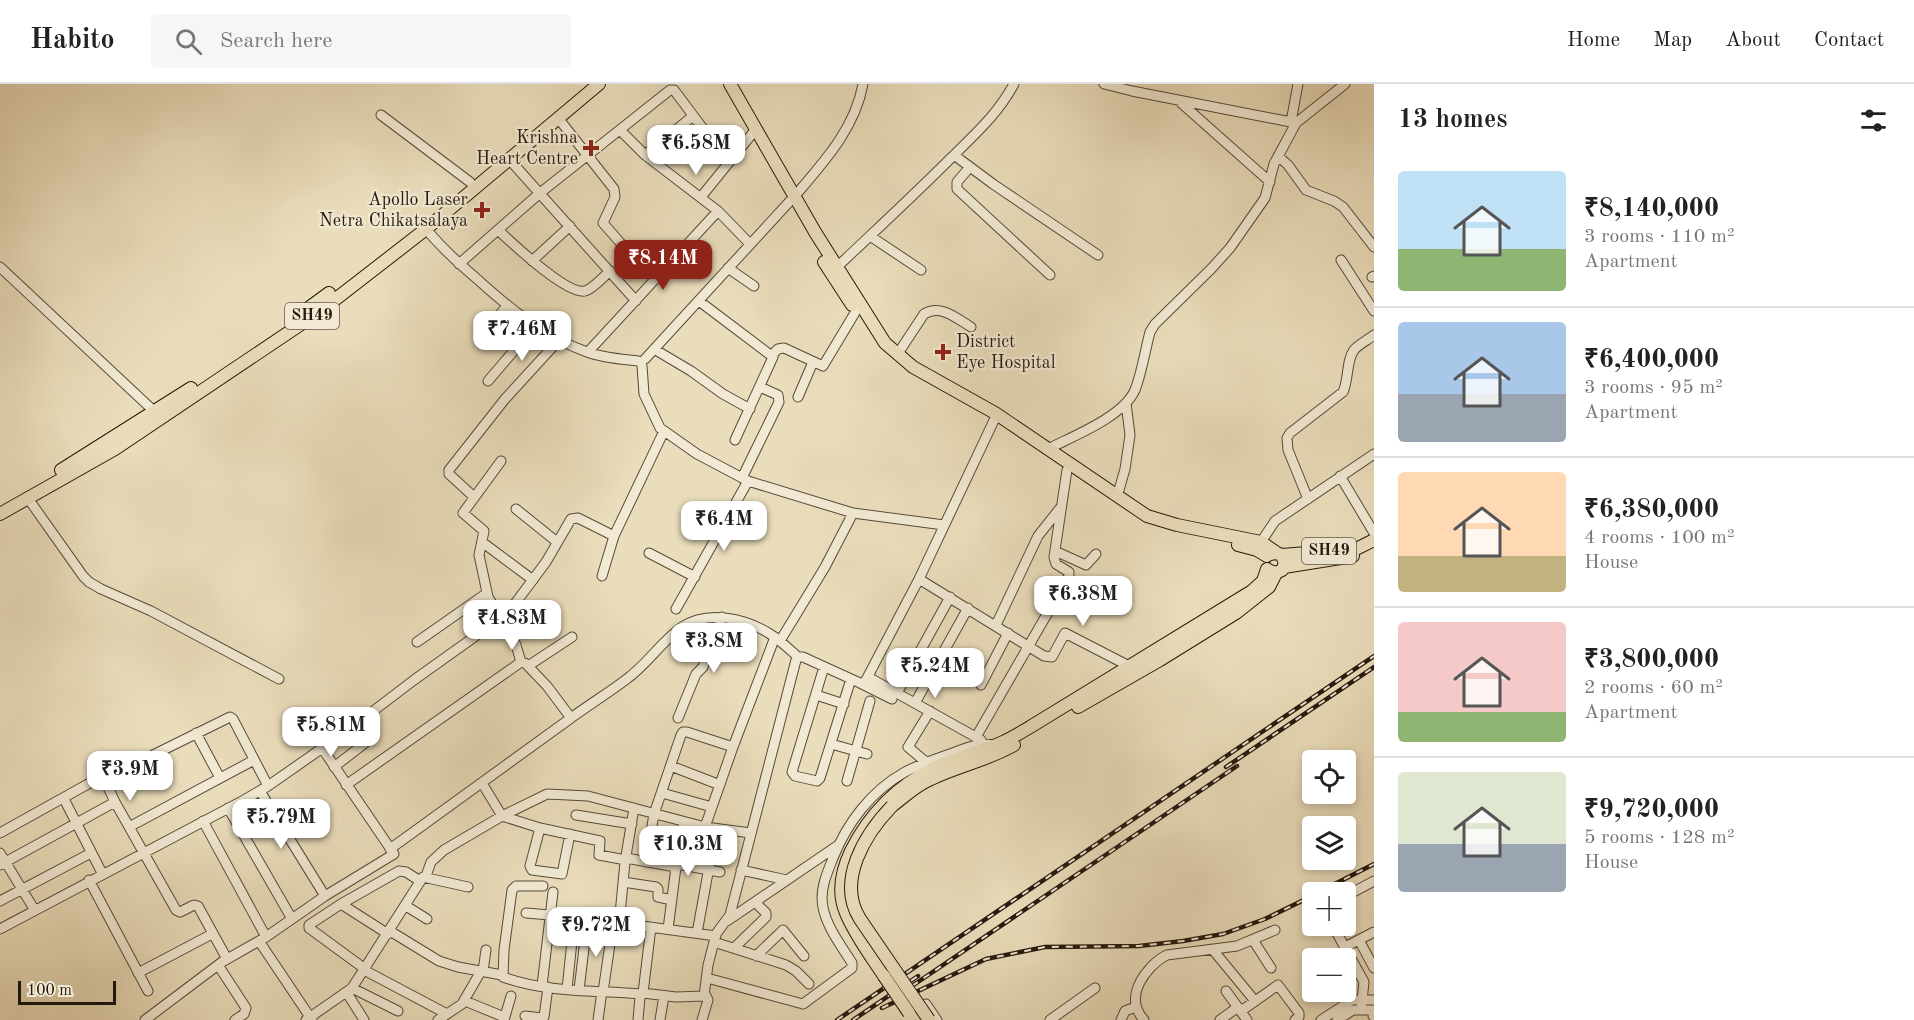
<!DOCTYPE html>
<meta charset="utf-8">
<style>
body{margin:0;font-family:"Old Standard TT",serif;background:#f6f6f6;color:#222;height:100vh;display:flex;flex-direction:column;font-size:22px;white-space:nowrap}
*{box-sizing:border-box;margin:0}
p{font-size:20px;color:#767676}
.icon{flex:none;width:33px;height:33px;fill:none;stroke:currentColor;stroke-width:2;stroke-linecap:round;stroke-linejoin:round}
.map{position:relative;flex:1;overflow:hidden}
.details{display:flex;flex-direction:column;background:#fff;width:540px}
.details>*{flex:none}
.fabs{position:absolute;left:1302px;top:666px;display:grid;gap:12px}
.fabs a{display:grid;place-items:center;width:54px;height:54px;border-radius:6px;background:#fff;box-shadow:0 3px 9px #0003;font-size:30px}
.scale{position:absolute;left:18px;bottom:15px;width:98px;box-sizing:border-box;padding-left:6px;border:3px solid #25190e;border-top:0;font-size:16px;line-height:21px;white-space:nowrap;color:#25190e;-webkit-text-stroke:4px #f1e9d3;paint-order:stroke}
.price{position:absolute;translate:-50% -51px;padding:0 14px;border-radius:12px;background:#fff;color:#222;font-size:20px;line-height:39px;filter:drop-shadow(0 2px 3px #0008)}
.price::after{content:'';position:absolute;left:50%;top:36px;width:18px;height:14px;margin-left:-9px;background:inherit;clip-path:polygon(0 0,100% 0,50% 100%)}
.price.active{background:#8f2418;color:#fff}
ul{padding:0;list-style:none}
li{display:flex;align-items:center;gap:18px;height:150px;padding:0 24px}
li+li{border-top:2px solid #e0e0e0}
li span{display:grid;place-items:center;flex:none;width:168px;height:120px;border-radius:6px;color:#555}
li>.icon{margin-inline-start:auto}
span .icon{width:72px;height:72px;fill:#fffc;stroke-width:1}
li b{font-size:26px}
h2{display:flex;justify-content:space-between;align-items:center;height:72px;padding:0 24px;font-size:26px}
header{display:flex;align-items:center;gap:36px;box-sizing:border-box;height:84px;padding:0 30px;background:#fff;border-bottom:2px solid #e0e0e0}
header strong{font-size:28px}
nav{display:flex;gap:33px;margin-inline-start:auto;font-size:21px}
.search{width:420px;height:54px;background:#f6f6f6;display:flex;align-items:center;gap:15px;box-sizing:border-box;padding:0 21px;border-radius:6px;color:#767676;font-size:22px}
main{display:flex;flex:1;min-height:0}
.map>svg:first-child{display:block}
</style>
<header>
<strong>Habito</strong>
<div class="search"><svg class="icon" aria-label="search" viewBox="0 0 24 24"><circle cx="10" cy="10" r="6"/><path d="M15 15l6 6"/></svg>Search here</div>
<nav><a>Home</a><a>Map</a><a>About</a><a>Contact</a></nav>
</header>
<main>
<div class="map">
<svg width="1374" height="936" viewBox="0 0 1374 936">
<rect width="100%" height="100%" fill="#eaddbb"/>
<filter id="stains"><feTurbulence type="fractalNoise" baseFrequency=".00333" numOctaves="4"/><feColorMatrix values="0 0 0 0 .2 0 0 0 0 .09 0 0 0 0 .02 0 0 0 .5 -.17"/></filter>
<radialGradient id="worn" r=".72"><stop offset=".6" stop-color="#630" stop-opacity="0"/><stop offset="1" stop-color="#630" stop-opacity=".3"/></radialGradient>
<g fill="none" stroke-linecap="round" stroke-linejoin="round">
<defs>
<path id="minor" d="M1104,0L1132,7L1296,39
M1180,18L1270,98
M381,31L470,98
M558,34L614,105L615,113L603,139L624,163
M1291,38L1298,0
M620,46L645,71L718,127L750,160
M645,71L693,32
M954,71L993,100L1098,171
M1278,72L1288,81L1306,106L1334,117L1343,123L1374,163
M509,75L636,217
M970,83L957,98V105L1050,191
M701,113L756,45
M794,113C823,79 855,45 863,0
M426,145C441,163 458,179 476,194C509,224 544,253 587,268C603,274 621,275 638,277
M498,146C512,159 567,211 585,207C593,205 603,193 610,187
M870,152L921,186
M1341,176L1374,227
M532,177L570,142
M459,180L540,109L670,6H674L728,78
M0,183L157,330
M837,183C875,147 914,111 951,74C976,49 997,31 1014,0
M728,184L754,202
M1372,193L1374,192
M699,217L773,273L735,356
M483,250L507,222
M654,265L691,287L723,310L750,325
M588,268L718,127
M772,271L778,265L784,264L823,282L856,227
M897,271L924,230C941,220 956,234 971,243
M645,275L790,117
M642,282L644,310L660,344L697,370L748,397L853,429L944,441
M488,297L535,242
M798,313L813,278
M1048,365C1073,352 1123,333 1135,306C1142,288 1145,267 1150,248L1155,240L1211,185L1230,164L1265,114L1274,80L1296,39L1345,0
M501,377L463,429L484,447L479,471L488,513L501,534
M1340,392L1374,449
M742,394L779,318L778,311L760,303
M27,413L83,492L89,498L101,505L151,527L279,595
M474,413L449,390V386L505,315L559,256
M1117,413L1125,385L1130,351L1126,319
M1308,415L1288,366L1287,354L1290,349L1343,308C1349,295 1346,277 1354,266C1359,260 1368,256 1374,251
M516,425L557,458
M482,458L533,496
M1261,458L1275,437L1374,370
M1055,467L1086,481L1096,470
M649,469L695,493
M602,492L614,452L664,347
M919,495L1044,572L1052,573L1065,549L1129,582
M676,525L748,397
M498,536L516,561L521,578
M996,541L1038,452L1061,423
M780,557L825,483L853,429
M417,558L487,509
M528,582L572,553
M824,583L792,688L795,692L817,697L820,694L851,595
M868,593L981,656
M860,599L892,615
M981,601L1008,549
M897,609L950,513
M816,611L844,620
M915,619L968,524
M678,634L696,590L703,583L722,533
M196,649L220,694
M976,653L1069,492V488L1056,480L1054,473L1067,386
M831,660L867,670
M927,679L908,663L930,627
M671,682L720,701
M334,683L365,659
M847,697L870,617
M482,699L502,732L540,744L600,757L599,771L626,776
M346,701L521,578L525,579L547,602L571,634C590,620 610,608 628,594C647,580 663,556 682,543C708,526 745,534 770,550C780,556 789,565 798,573
M260,707L325,812
M662,709L712,723
M64,715L102,789
M228,724L292,835
M576,731L632,740
M203,737L266,853
M129,743L254,676
M705,743L733,663L775,553
M540,744L530,782L532,786L562,790L570,750
M0,749L97,695L102,696L106,699
M390,765L571,634
M0,769L34,825
M626,774L676,783
M646,778L654,730L681,651L683,648H687L733,663
M677,780L720,788
M0,781L115,718
M741,786L787,796
M426,792L431,778L444,766L502,732L547,710L588,712L705,743L751,749
M89,796L148,907
M623,798L656,803L658,805V813L672,816
M543,802H516L512,806L504,866L503,893C547,909 595,906 641,910
M1346,812L1374,797
M0,817L91,769
M341,820L388,850
M406,822L427,835
M526,829L550,831
M550,835L619,841L625,778L634,724
M727,837L837,762
M620,839L716,852
M1333,842L1364,898L1361,926
M0,845L244,716L268,702L351,644L414,596L508,529L546,478L571,435L578,434L614,452
M668,845L676,783L684,738
M390,847L439,877L458,883L502,891
M697,849L716,745
M1253,856L1271,884
M1359,856L1374,884
M259,857L312,936
M714,858L786,881L796,887L809,900
M1345,863L1374,848
M734,864L766,833V829L755,818
M1213,866L1255,917
M756,872L783,846L804,872
M227,875L198,822L194,821L180,828L176,826L115,718L106,699L108,696L153,671L230,633L233,635L268,702
M218,881L246,924L244,930L235,936
M365,885L309,844V841L341,820L399,787L406,788L420,797
M364,886L447,930
M483,887L486,866
M138,889L212,850
M707,894L803,920L852,884V879C840,860 822,837 822,814C822,800 828,787 833,774C847,739 871,707 905,688C918,681 933,676 947,671C964,665 976,658 995,661
M542,902L553,808
M352,904L398,927
M567,905L574,838
M579,906L587,839
M1226,907L1247,936
M603,908L610,860
M347,909L364,936
M643,909L651,843
M465,917L504,933
M926,920L937,936
M1241,927L1278,901L1299,929V933L1295,936
M525,932L542,934L544,933L548,903
M1373,932L1374,933
M145,936L222,878L266,853L325,812L394,770L322,664
M306,936L352,904L423,793L468,803
M438,936L462,920L481,887
M504,936L511,912
M598,936L602,907
M638,936L640,913L643,909L676,913L704,912L708,881L716,850L730,831L796,576L798,573H803L860,599H863L866,596L919,495L997,330
M660,936L664,912
M702,936L708,916L705,910
M1050,936L1095,904
M1121,936L1125,927L1136,923
M1144,936C1128,918 1137,898 1151,883C1156,878 1160,874 1167,871L1237,862L1275,846
M1220,936L1238,923
M1321,936L1352,916H1374
M1337,936L1353,926H1374"/>
<path id="major" d="M730,0L815,148L885,259L913,283L995,329L1147,432L1177,441L1261,458L1277,469
M824,178L852,221
M292,236L329,209
M61,386L191,304
M0,430L115,365L319,228L426,145L599,0
M1238,461L1257,466L1267,472
M1270,470L1276,469L1282,471L1356,465L1374,456
M1284,483L1353,472
M1270,487L1276,489L1282,486L1285,480L1282,471
M1078,623L1160,576L1236,529L1269,503L1276,489
M892,722C904,713 916,701 931,695C958,682 988,676 1014,661
M884,892C871,872 855,851 846,829C837,808 842,786 851,767C871,727 901,698 943,680C962,672 984,667 1003,658C1014,653 1025,646 1035,640L1252,507L1263,497L1267,485"/>
</defs>
<use href="#minor" stroke="#564a39" stroke-width="11"/>
<use href="#major" stroke="#25190e" stroke-width="14"/>
<use href="#minor" stroke="#f1e9d3" stroke-width="9"/>
<use href="#major" stroke="#eaddbb" stroke-width="12"/>
<defs>
<path id="rail" d="M1226,683L1374,583
M1319,808L1374,780
M912,902L1237,682
M882,924L986,875L1045,863L1139,862L1183,857L1223,850L1265,835L1312,812
M837,936L1374,572
M853,936L918,892"/>
</defs>
<use href="#rail" stroke="#25190e" stroke-width="4.5"/>
<use href="#rail" stroke="#f1e9d3" stroke-width="2" stroke-dasharray="7" stroke-linecap="butt"/>
<defs>
<path id="major-bridge" d="M892,722C865,750 836,797 860,835L929,936
M884,892L909,929"/>
</defs>
<use href="#major-bridge" stroke="#25190e" stroke-width="14" stroke-linecap="butt"/>
<use href="#major-bridge" stroke="#eaddbb" stroke-width="12"/>
</g>
<g fill="#8f2418" stroke="#f1e9d3" stroke-width="2">
<path d="M588 55h6v6h6v6h-6v6h-6v-6h-6v-6h6z"/>
<path d="M479 117h6v6h6v6h-6v6h-6v-6h-6v-6h6z"/>
<path d="M940 259h6v6h6v6h-6v6h-6v-6h-6v-6h6z"/>
</g>
<g text-anchor="middle" dominant-baseline="central" stroke-width="4.5" stroke-linejoin="round" paint-order="stroke">
<g fill="#f1e9d3" stroke="#625749" stroke-width="1.5">
<rect x="285" y="219" width="54" height="26" rx="4.5"/>
<rect x="1302" y="454" width="54" height="26" rx="4.5"/>
</g>
<g font-size="16" font-weight="bold" fill="#25190e">
<text x="312" y="232">SH49</text>
<text x="1329" y="467">SH49</text>
</g>
<g font-size="18" fill="#25190e" stroke="#f1e9d3" text-anchor="end">
<text x="578" y="54">Krishna<tspan x="578" dy="21">Heart Centre</tspan></text>
<text x="468" y="116">Apollo Laser<tspan x="468" dy="21">Netra Chikatsalaya</tspan></text>
<text x="956" y="258" text-anchor="start">District<tspan x="956" dy="21">Eye Hospital</tspan></text>
</g>
</g>
<rect width="100%" height="100%" filter="url(#stains)"/>
<rect width="100%" height="100%" fill="url(#worn)"/>
</svg>
<div class="fabs">
<a><svg class="icon" aria-label="locate" viewBox="0 0 24 24"><circle cx="12" cy="12" r="6"/><path d="M12 2v4M12 18v4M2 12h4M18 12h4"/></svg></a>
<a><svg class="icon" aria-label="layers" viewBox="0 0 24 24"><path d="M12 4l9 5-9 5-9-5zM3 14l9 5 9-5"/></svg></a>
<a>+</a>
<a>−</a>
</div>
<div class="scale">100 m</div>
<b class="price" style="left:696px;top:92px">₹6.58M</b>
<b class="price active" style="left:663px;top:207px">₹8.14M</b>
<b class="price" style="left:522px;top:278px">₹7.46M</b>
<b class="price" style="left:724px;top:468px">₹6.4M</b>
<b class="price" style="left:1083px;top:543px">₹6.38M</b>
<b class="price" style="left:512px;top:567px">₹4.83M</b>
<b class="price" style="left:714px;top:590px">₹3.8M</b>
<b class="price" style="left:935px;top:615px">₹5.24M</b>
<b class="price" style="left:331px;top:674px">₹5.81M</b>
<b class="price" style="left:130px;top:718px">₹3.9M</b>
<b class="price" style="left:281px;top:766px">₹5.79M</b>
<b class="price" style="left:688px;top:793px">₹10.3M</b>
<b class="price" style="left:596px;top:874px">₹9.72M</b>
</div>
<section class="details">
<h2>13 homes<svg class="icon" aria-label="filters" viewBox="0 0 24 24"><path d="M4 7h16M4 17h16"/><circle cx="9" cy="7" r="2"/><circle cx="15" cy="17" r="2"/></svg></h2>
<ul>
<li><span style="background:linear-gradient(#bfe0f5 65%,#8fb573 0)"><svg class="icon" aria-label="home" viewBox="0 0 24 24"><path d="M3 11l9-7 9 7M6 9v11h12V9"/></svg></span><div><b>₹8,140,000</b><p>3 rooms · 110 m²</p><p>Apartment</p></div></li>
<li><span style="background:linear-gradient(#a9c7e8 60%,#9aa5b1 0)"><svg class="icon" aria-label="home" viewBox="0 0 24 24"><path d="M3 11l9-7 9 7M6 9v11h12V9"/></svg></span><div><b>₹6,400,000</b><p>3 rooms · 95 m²</p><p>Apartment</p></div></li>
<li><span style="background:linear-gradient(#ffd9b3 70%,#c2b280 0)"><svg class="icon" aria-label="home" viewBox="0 0 24 24"><path d="M3 11l9-7 9 7M6 9v11h12V9"/></svg></span><div><b>₹6,380,000</b><p>4 rooms · 100 m²</p><p>House</p></div></li>
<li><span style="background:linear-gradient(#f6c9c9 75%,#8fb573 0)"><svg class="icon" aria-label="home" viewBox="0 0 24 24"><path d="M3 11l9-7 9 7M6 9v11h12V9"/></svg></span><div><b>₹3,800,000</b><p>2 rooms · 60 m²</p><p>Apartment</p></div></li>
<li><span style="background:linear-gradient(#dfe7d0 60%,#9aa5b1 0)"><svg class="icon" aria-label="home" viewBox="0 0 24 24"><path d="M3 11l9-7 9 7M6 9v11h12V9"/></svg></span><div><b>₹9,720,000</b><p>5 rooms · 128 m²</p><p>House</p></div></li>
</ul>
</section>
</main>
